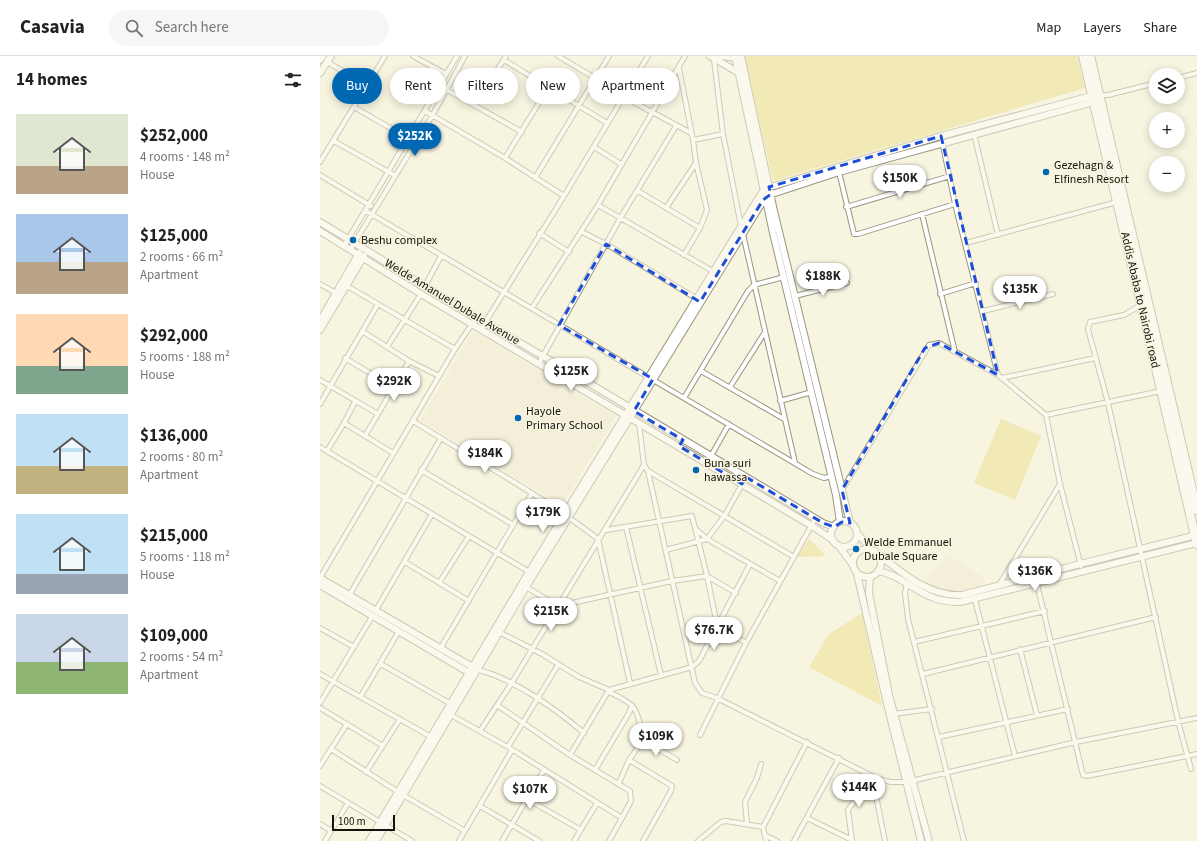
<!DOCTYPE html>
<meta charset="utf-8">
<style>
body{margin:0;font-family:"Source Sans 3",sans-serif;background:#f6f6f6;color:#222;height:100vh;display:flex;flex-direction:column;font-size:15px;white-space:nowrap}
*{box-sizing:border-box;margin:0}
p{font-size:13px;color:#767676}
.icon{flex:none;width:22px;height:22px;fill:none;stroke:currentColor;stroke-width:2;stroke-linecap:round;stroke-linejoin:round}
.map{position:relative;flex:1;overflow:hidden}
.sheet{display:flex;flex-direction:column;background:#fff;width:320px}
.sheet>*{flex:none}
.guide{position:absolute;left:12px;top:12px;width:380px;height:36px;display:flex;gap:8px}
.buttons{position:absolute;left:829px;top:12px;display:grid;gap:8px}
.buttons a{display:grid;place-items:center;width:36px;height:36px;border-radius:50%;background:#fff;box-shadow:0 2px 10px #0003;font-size:20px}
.scale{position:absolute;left:12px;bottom:10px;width:63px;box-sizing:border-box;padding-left:4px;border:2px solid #13120b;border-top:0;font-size:11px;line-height:14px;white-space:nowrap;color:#13120b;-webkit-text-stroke:3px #f7f4e0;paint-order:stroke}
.price{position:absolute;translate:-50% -34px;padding:0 9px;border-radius:14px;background:#fff;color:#222;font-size:13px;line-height:26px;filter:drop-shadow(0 1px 2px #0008)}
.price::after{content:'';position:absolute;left:50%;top:24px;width:12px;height:9px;margin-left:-6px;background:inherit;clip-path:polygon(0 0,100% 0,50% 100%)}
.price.active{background:#0067b3;color:#fff}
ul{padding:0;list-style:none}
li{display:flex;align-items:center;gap:12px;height:100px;padding:0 16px}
li span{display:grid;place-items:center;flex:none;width:112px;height:80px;border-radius:0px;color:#555}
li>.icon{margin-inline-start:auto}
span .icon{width:48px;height:48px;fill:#fffc;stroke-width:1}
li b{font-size:17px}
h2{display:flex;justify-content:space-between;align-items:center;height:48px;padding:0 16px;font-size:17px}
.tag{padding:0 14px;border-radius:18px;background:#fff;box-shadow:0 2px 10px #0003;font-size:14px;line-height:36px}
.tag.active{background:#0067b3;color:#fff}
header{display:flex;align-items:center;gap:24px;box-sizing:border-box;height:56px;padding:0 20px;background:#fff;border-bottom:1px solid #e0e0e0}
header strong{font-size:19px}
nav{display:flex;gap:22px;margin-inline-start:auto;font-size:14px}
.search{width:280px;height:36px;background:#f6f6f6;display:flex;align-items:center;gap:10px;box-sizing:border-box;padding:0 14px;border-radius:22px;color:#767676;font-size:15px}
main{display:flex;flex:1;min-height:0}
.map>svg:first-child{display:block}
</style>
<header>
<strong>Casavia</strong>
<div class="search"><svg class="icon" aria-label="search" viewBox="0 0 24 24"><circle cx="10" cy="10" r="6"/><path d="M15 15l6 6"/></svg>Search here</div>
<nav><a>Map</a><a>Layers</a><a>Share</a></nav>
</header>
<main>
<section class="sheet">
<h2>14 homes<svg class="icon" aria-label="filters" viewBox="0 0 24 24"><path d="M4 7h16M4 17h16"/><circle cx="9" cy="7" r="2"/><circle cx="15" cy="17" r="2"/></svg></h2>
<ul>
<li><span style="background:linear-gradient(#dfe7d0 65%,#b9a48a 0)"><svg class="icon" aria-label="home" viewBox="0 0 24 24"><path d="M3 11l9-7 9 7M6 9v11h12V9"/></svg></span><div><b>$252,000</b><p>4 rooms · 148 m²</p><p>House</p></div></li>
<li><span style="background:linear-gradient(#a9c7e8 60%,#b9a48a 0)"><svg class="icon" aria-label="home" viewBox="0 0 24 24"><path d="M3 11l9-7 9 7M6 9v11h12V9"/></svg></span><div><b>$125,000</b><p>2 rooms · 66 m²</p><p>Apartment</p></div></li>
<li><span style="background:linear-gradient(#ffd9b3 65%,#7fa58c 0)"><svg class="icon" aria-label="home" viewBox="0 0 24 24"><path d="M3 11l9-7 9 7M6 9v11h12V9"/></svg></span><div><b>$292,000</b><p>5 rooms · 188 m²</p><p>House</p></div></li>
<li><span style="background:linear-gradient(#bfe0f5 65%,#c2b280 0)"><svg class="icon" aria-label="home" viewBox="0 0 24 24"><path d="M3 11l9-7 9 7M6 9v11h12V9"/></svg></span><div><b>$136,000</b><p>2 rooms · 80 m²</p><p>Apartment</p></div></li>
<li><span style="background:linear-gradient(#bfe0f5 75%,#9aa5b1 0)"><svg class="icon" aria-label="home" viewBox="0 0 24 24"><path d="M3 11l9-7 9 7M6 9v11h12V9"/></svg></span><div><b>$215,000</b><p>5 rooms · 118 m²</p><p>House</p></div></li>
<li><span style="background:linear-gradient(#c9d6e8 60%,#8fb573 0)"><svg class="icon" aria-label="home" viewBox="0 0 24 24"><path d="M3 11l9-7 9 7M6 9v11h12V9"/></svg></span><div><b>$109,000</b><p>2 rooms · 54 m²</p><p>Apartment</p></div></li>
</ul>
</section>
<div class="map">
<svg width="877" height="785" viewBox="0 0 877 785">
<rect width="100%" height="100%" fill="#f7f4e0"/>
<path fill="#ede9ce" d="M153,275L296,360L242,449L100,364Z
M628,499L664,522L663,531L660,534L631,538L604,528L625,500Z"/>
<path fill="#e9db84" d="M424,0H757L765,32L453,125Z
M681,363L721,380L695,444L654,427Z
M489,483L506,500L477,501Z
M542,557L562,650L489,611L509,578Z"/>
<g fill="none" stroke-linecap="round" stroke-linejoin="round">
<defs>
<path id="street" d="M93,0L126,18
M238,0L275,22
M394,0L416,3
M184,4L287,67
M394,4L403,78L421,170
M7,6L46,28
M359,12L373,84L376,107L387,154L380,172L364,199
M858,22L877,17
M120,30L202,76
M778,39H788L836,27
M304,41L371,77
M155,49L186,0
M34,51L91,84
M105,55L185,102L244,140
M654,78L678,179
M621,80L635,148L678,319L726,359L740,428L761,510
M373,84L403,78
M14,85L74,119
M274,91L301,108
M185,102L228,32
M0,106L65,0
M519,116L534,178H538L635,148
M0,119L51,150
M215,122L289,0
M318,135L380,172
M278,149L396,217
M526,151L630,120
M346,152L376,107
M46,155L493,418L504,422L512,420
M602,158L635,296
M262,176L286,188L379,244
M219,177L249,196
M423,178L475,407
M646,187L797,146
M24,190L137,0
M30,194L112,60L145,0
M0,228L16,237
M27,230L135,293
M105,230L121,200
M620,238L656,227
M475,240L527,227
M821,249L804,259L770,266L768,273L788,347L858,665L871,713
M212,252L278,149L365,0
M663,255L733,238
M161,273L244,140L328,0
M42,275L89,305L119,320
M67,291L101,238
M25,302L73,331
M219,307L301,161L356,70
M381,315L464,363
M682,322L775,302
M0,324L58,358
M410,331L445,276
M364,342L428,235L434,229L464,221
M460,345L492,336
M0,348L58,248
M726,359L841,335
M93,365C155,404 220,438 278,483L310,627
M24,367L35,346
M319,367L324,409L328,415L375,627L382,637L397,642L558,723L571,726H587L756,686L877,662
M45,380L89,305
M0,391L211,517
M7,395L24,367L73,397
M391,400L409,368
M101,414L192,468
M328,415L474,501
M522,434L609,289L619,287L678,319
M306,471L341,619
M286,474L372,460L387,520L397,569L426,587
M377,474L387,483L460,525
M346,494L387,483L405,459L426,421
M85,506L149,545
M715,520L763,719L767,720L877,698
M0,522L135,293L156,262
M119,527L149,480
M587,527L585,537L588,563L644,785
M679,529L740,428
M206,531L238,550L352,525L387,520L416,537
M30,538L121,382
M655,544L695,700
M56,554L112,458
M0,572L34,591
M179,576L222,598L259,621L289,634L372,611L379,605L430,508
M594,586L725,555
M120,593L212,437
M700,593L717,659
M61,608L131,648
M158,614C193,622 237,654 264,677
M0,618L113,682
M603,618L836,561
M289,634L250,699L310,735L311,745L302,762
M289,636C318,649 317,653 323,684L309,704
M41,640L79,575
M0,647L53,559
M177,649L250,699
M0,652L63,690
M573,658L612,653
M131,659L188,691L302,762L289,785
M160,675L191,628L324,409
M380,679L426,587L495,463
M619,681L748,653
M323,684L357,704
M188,691L238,609
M11,693L83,739L145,775
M0,710L27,668
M275,714L309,657L312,649
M46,716L80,663
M558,723L556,740L565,785
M299,727L309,704L352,730L351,735L323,785
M0,730L92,785
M207,743L261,774
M160,750L219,785
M487,762L532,784
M0,768L11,775
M427,768L425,746L437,722L441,708
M446,780L457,785
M5,785L28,747
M139,785L192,694
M182,785L224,714
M254,785L277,747
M378,785L401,766L406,765L443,771
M446,785L443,771L487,686
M474,785L519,702
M532,785L528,754L552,720"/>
<path id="secondary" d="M390,0L419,17
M415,0L453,177L516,439L520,466
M421,0L454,155L530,467
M0,4L3,0
M0,17L11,0
M0,166L164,266L259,321L503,467L514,471
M0,175L101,238L492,470L513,484
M0,265L39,197
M0,274L44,200
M511 478a13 13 0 1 1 26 0a13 13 0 1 1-26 0Z
M537,477L552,494
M519,490L532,508
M533 507a14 14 0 1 1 28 0a14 14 0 1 1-28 0Z
M558,498C582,517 610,541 642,539L760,508L877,479
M558,515C577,518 591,532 609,540C619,545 629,546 640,546L877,487
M537,518L569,656L601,785
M550,521L549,537L569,639L609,785
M0,522L156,613
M0,529L153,619
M49,785L209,516L444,133L621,80L775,39
M56,785L206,531L446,140L519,116L777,45"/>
<path id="highway" d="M763,0L877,488
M770,0L877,454"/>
</defs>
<use href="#street" stroke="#989583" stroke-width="6"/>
<use href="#secondary" stroke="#989583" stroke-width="8"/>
<use href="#highway" stroke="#989583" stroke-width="10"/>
<use href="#street" stroke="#fff" stroke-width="4"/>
<use href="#secondary" stroke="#fff" stroke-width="6"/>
<use href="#highway" stroke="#fff" stroke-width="8"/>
</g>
<path d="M0 0H877V785H0ZM621,80L678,319L619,287L605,292L522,434L530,467L522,466L514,471L503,467L426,421L422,428L359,390L363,384L314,355L333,323L239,269L286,188L380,246L443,144L451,138L449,131Z" fill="#f7f4e0" fill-opacity=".55" fill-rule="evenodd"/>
<path fill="none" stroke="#1d4ed8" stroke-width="3" stroke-dasharray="8 5" stroke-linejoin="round" d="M621,80L678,319L619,287L605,292L522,434L530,467L522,466L514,471L503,467L426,421L422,428L359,390L363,384L314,355L333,323L239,269L286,188L380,246L443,144L451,138L449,131Z"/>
<g fill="#0067b3" stroke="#f7f4e0" stroke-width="1.5">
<circle cx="726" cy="116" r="4"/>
<circle cx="33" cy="184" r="4"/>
<circle cx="198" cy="362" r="4"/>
<circle cx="376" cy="414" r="4"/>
<circle cx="536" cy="493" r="4"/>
</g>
<g text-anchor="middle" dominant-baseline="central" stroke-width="3" stroke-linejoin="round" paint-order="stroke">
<g font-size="12" fill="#13120b" stroke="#f7f4e0" text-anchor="start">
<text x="734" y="109">Gezehagn &amp;<tspan x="734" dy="14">Elfinesh Resort</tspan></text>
<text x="41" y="184">Beshu complex</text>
<text x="206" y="355">Hayole<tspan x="206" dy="14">Primary School</tspan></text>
<text x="384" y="407">Buna suri<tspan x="384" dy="14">hawassa</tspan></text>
<text x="544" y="486">Welde Emmanuel<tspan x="544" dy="14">Dubale Square</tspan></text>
</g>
<g font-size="12" fill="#13120b" stroke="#f7f4e0">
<text transform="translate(820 244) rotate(77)">Addis Ababa to Nairobi road</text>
<text transform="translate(132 246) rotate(31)">Welde Amanuel Dubale Avenue</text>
</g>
</g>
</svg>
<div class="buttons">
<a><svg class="icon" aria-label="layers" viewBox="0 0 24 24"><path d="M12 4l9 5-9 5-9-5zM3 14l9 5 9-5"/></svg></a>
<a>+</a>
<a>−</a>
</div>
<div class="scale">100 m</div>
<b class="price active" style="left:95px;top:101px">$252K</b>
<b class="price" style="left:580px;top:143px">$150K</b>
<b class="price" style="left:503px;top:241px">$188K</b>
<b class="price" style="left:700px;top:254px">$135K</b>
<b class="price" style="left:251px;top:336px">$125K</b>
<b class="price" style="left:74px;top:346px">$292K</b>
<b class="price" style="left:165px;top:418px">$184K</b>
<b class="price" style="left:223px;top:477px">$179K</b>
<b class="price" style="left:715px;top:536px">$136K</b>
<b class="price" style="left:231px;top:576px">$215K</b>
<b class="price" style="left:394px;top:595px">$76.7K</b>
<b class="price" style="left:336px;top:701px">$109K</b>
<b class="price" style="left:539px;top:752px">$144K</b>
<b class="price" style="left:210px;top:754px">$107K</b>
<div class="guide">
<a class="tag active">Buy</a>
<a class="tag">Rent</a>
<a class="tag">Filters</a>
<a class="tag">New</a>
<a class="tag">Apartment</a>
</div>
</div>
</main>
